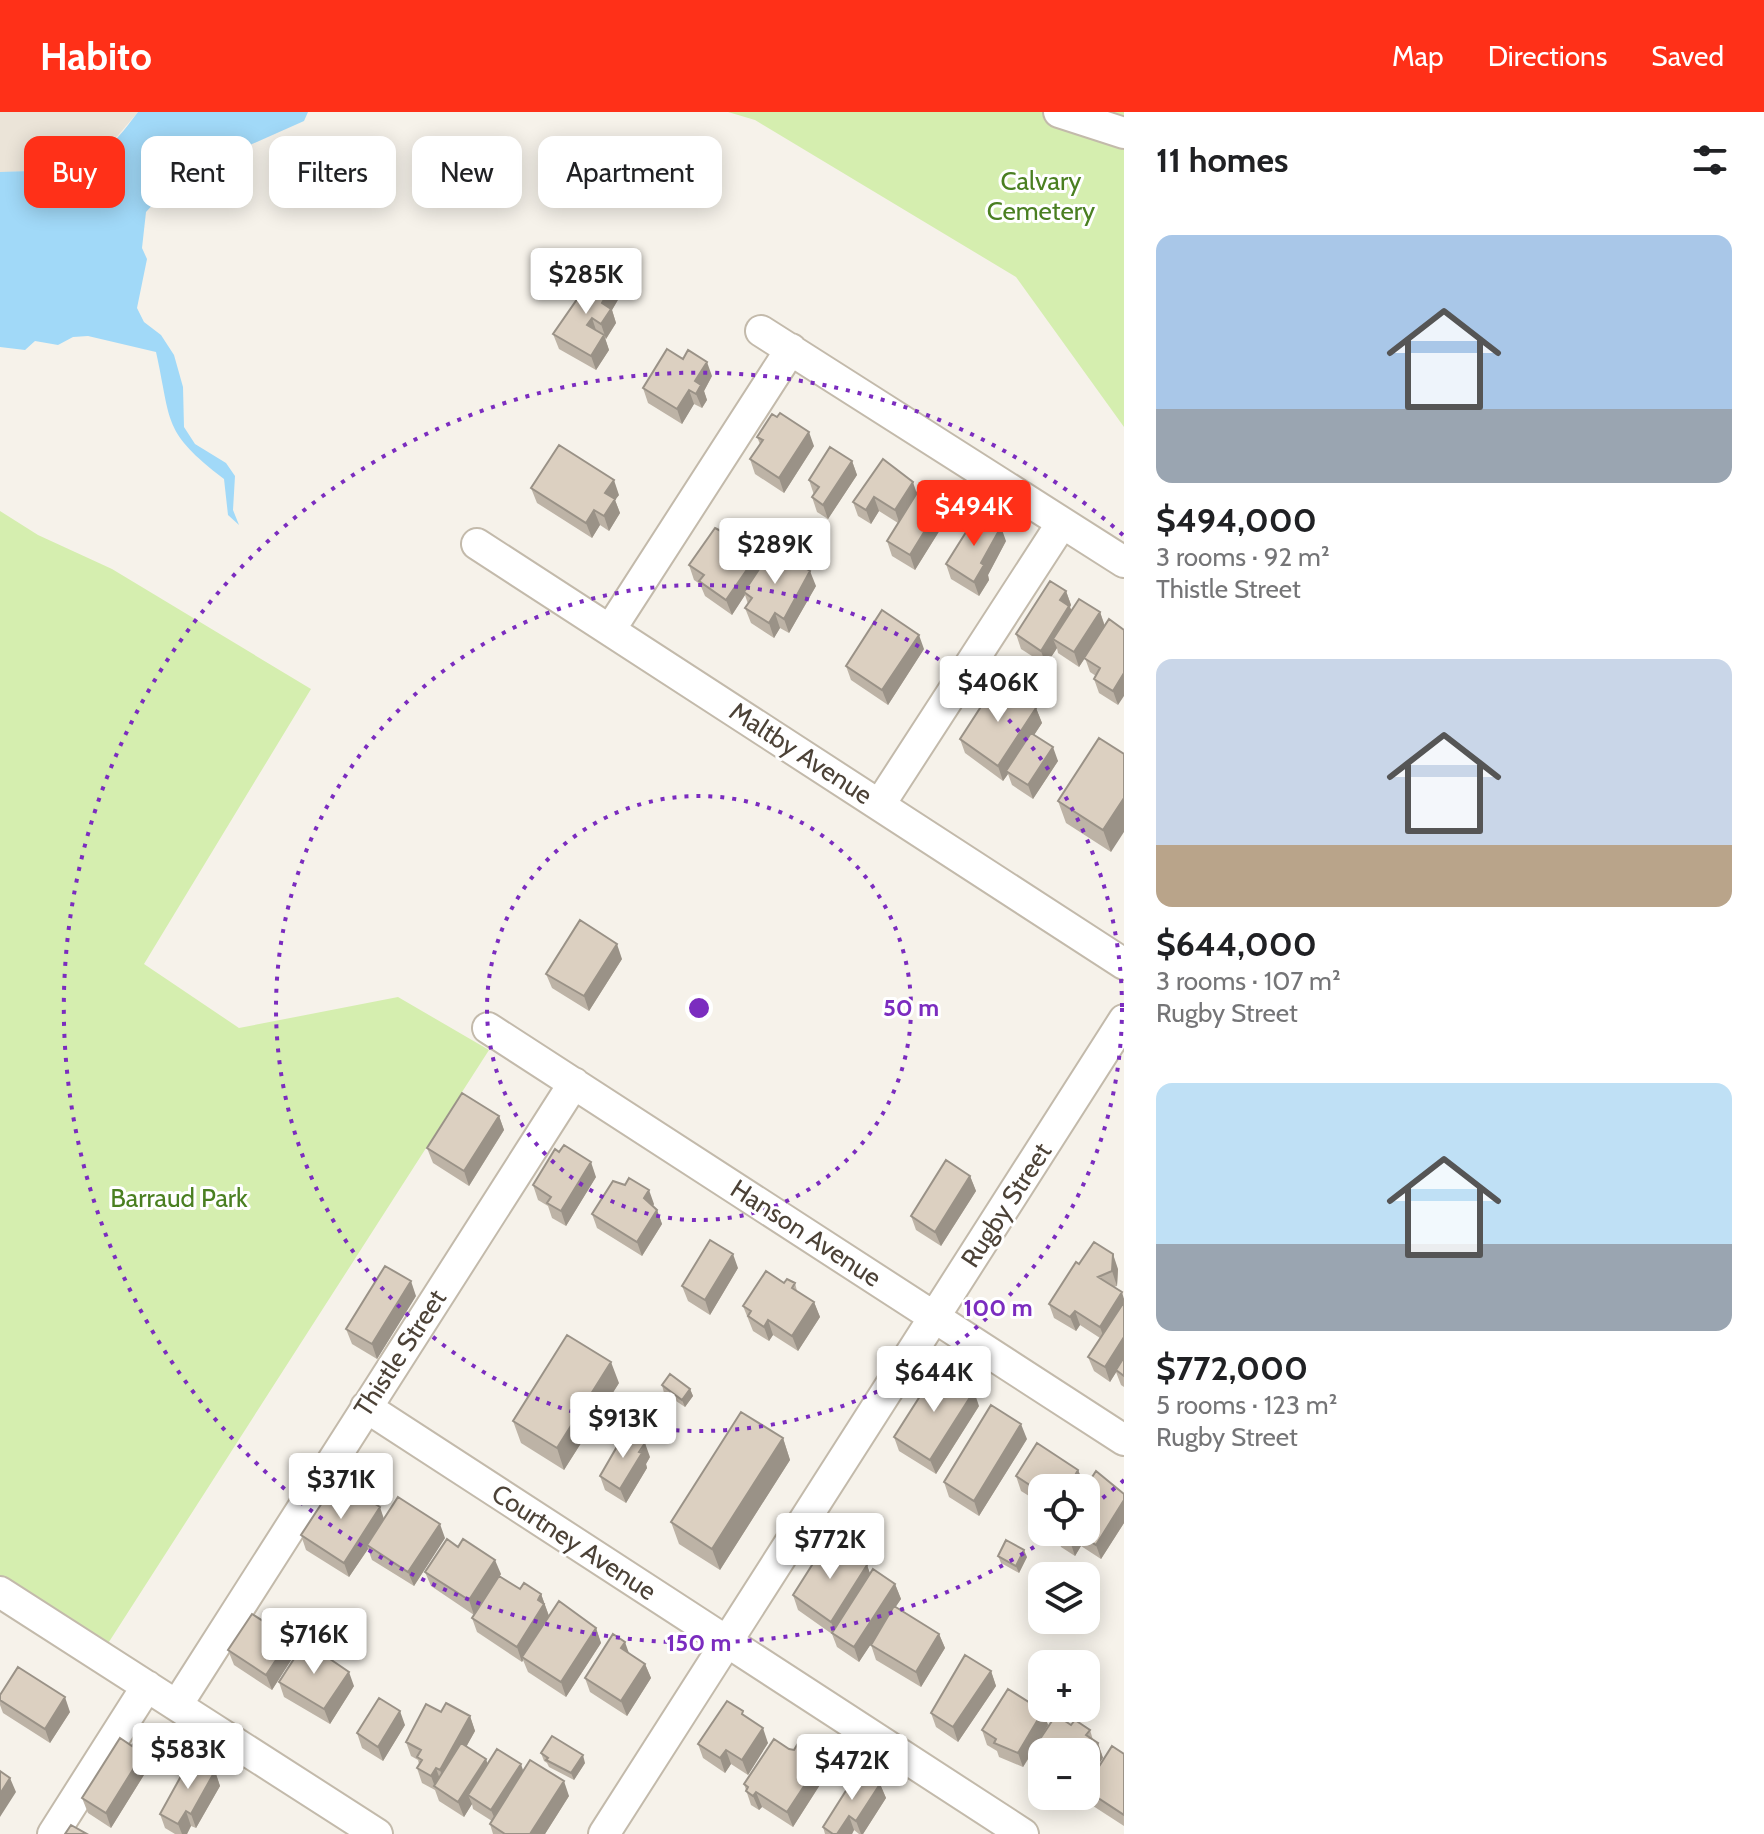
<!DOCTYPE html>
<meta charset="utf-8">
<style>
body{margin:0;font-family:Cabin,sans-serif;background:#f6f6f6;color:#202124;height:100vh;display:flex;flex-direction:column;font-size:30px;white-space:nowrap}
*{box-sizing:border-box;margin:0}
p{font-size:26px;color:#757577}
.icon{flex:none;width:44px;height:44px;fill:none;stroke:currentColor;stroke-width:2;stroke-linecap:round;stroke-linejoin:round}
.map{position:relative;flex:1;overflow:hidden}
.details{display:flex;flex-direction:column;background:#fff;width:640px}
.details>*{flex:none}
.top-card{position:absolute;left:24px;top:24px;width:760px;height:72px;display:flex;gap:16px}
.buttons{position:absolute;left:1028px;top:1362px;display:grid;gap:16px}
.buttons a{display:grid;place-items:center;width:72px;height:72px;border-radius:16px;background:#fff;box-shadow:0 4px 20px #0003;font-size:40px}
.price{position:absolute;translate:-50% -68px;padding:0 18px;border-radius:8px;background:#fff;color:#222;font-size:26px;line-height:52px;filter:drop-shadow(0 2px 4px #0008)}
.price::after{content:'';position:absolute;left:50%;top:48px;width:24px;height:18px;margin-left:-12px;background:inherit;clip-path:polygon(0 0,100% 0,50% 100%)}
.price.active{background:#ff3018;color:#fff}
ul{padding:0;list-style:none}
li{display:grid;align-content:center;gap:16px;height:424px;padding:0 32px}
li span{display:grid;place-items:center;height:248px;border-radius:16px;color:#555}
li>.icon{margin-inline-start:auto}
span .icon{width:144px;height:144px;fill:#fffc;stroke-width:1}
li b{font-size:34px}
h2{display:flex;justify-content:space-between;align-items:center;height:96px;padding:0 32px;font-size:34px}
.chip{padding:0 28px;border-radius:16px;background:#fff;box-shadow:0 4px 20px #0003;font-size:28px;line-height:72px}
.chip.active{background:#ff3018;color:#fff}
header{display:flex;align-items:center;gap:48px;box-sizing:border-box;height:112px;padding:0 40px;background:#ff3018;color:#fff}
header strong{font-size:38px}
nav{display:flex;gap:44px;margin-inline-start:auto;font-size:28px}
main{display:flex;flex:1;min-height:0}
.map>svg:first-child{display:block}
</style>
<header>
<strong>Habito</strong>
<nav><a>Map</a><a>Directions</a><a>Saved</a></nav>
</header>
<main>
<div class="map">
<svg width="1124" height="1722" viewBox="0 0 1124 1722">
<rect width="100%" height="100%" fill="#f6f2ea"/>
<path fill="#ebe4d8" d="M0,0H138L101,43L70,52L38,50L29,59L8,60H0Z"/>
<path fill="#d5eeaf" d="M728,0H1124V315L1016,165L755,8Z
M0,399L38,423L112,457L311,577L144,852L239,916L398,885L489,938L107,1533L0,1463Z"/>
<path fill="#a1d9f8" d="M138,0H308L304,9L225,44L186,56L146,100L142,136L147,147L137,196L144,210L161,223L174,243L183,275L184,315L195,332L226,351L235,364L233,398L239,413L228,403L224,367C162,319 172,312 156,240L88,224L73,225L58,233L35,229L25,238L0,235V60L29,59L38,50C94,54 105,44 138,0Z"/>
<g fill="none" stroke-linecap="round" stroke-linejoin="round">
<defs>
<path id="minor" d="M1059,0L1124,21
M761,219L1124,450
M477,432L1124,852
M610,518L791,237
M880,692L1062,411
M488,916L1124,1328
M366,1295L1023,1722
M0,1480L377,1722
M177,1593L574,971
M53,1722L147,1574
M604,1722L1124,908"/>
</defs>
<use href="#minor" stroke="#c3baab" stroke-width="34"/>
<use href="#minor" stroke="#fff" stroke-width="30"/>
</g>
<path fill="#bdb3a6" d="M613,172L619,186L612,198L616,211L606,227L605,226L609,238L596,258L559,237L553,222Z
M712,264L704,279L707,288L702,296L694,292L682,312L648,291L643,276Z
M757,325L814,334L784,381L755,362L750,347L760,332Z
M883,347L917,381L948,405L915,458L892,444L887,429L898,411L879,399L871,412L858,404L853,390Z
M852,349L857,363L828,407L817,400L812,385L814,383L809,368Z
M531,376L619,383L615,388L620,401L609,419L600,413L592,426L537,391Z
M740,429L742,434L757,443L761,454L816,474L789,521L780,516L774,526L751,511L745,496L748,492L745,483L732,503L705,484L700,472L694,468L689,453Z
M1006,429L988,463L989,468L979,484L951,467L946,452Z
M1066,479L1071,493L1070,495L1071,499L1100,500L1105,514L1118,593L1099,581L1094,567L1096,564L1090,560L1085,546L1079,555L1058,541L1057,536L1046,553L1021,537L1016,522Z
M924,537L888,593L851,568L846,554Z
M1036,596L1042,611L1034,623L1058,649L1033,687L1012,673L1008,662L1003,669L965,641L960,627Z
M1124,642L1111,740L1066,711L1058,689Z
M622,847L589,899L552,876L546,862Z
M499,1004L504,1018L469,1074L433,1051L427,1036Z
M970,1064L976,1079L941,1134L916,1118L911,1104Z
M596,1065L566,1114L552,1106L548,1094L538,1088L533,1073Z
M654,1092L653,1094L657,1098L662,1112L642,1144L597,1116L592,1102Z
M1079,1152L1118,1157L1117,1174L1114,1175L1124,1187V1275L1121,1273L1116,1260L1110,1270L1094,1259L1088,1245L1100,1226L1080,1213L1076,1219L1054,1206L1049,1192Z
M738,1156L710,1203L688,1189L682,1174Z
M784,1171H795L797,1179L814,1190L820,1205L798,1239L773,1223L769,1229L753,1219L743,1194Z
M416,1184L377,1247L352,1232L346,1217Z
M619,1271L564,1358L521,1331L513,1309Z
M662,1273L690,1277L693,1284L685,1295L664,1281Z
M979,1294L936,1362L899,1339L894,1325Z
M783,1326L790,1348L720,1458L679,1432L671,1410Z
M1027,1327L979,1404L949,1385L944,1370Z
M650,1345L646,1352L647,1356L626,1391L605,1378L600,1364Z
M1078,1358L1084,1372L1042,1376V1406L1036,1391L1037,1389L1021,1379L1016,1364Z
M1124,1382V1411L1101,1447L1081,1434L1075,1444L1061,1435L1056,1421Z
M384,1406L445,1426L414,1474L372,1448L368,1437L349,1465L306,1438L301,1423Z
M998,1444L1027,1445L1019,1461L1001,1451Z
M867,1453L870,1462L895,1472L901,1487L895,1495L939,1522L945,1536L921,1575L876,1548L871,1533L878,1521L859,1550L837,1535L832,1522L798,1498L793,1483Z
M425,1460L501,1462L499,1465L520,1477L541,1482L549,1504L596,1516L601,1531L566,1585L528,1560L523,1548L522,1550L477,1520L472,1506L474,1503L431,1474Z
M287,1525L295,1542L272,1578L234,1553L228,1538Z
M629,1542L645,1552L651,1566L627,1604L590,1580L585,1566Z
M991,1559L996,1574L958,1630L936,1615L931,1601Z
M279,1570L354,1574L330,1612L284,1585Z
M0,1583L70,1600L50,1631L3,1601L0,1593Z
M1043,1599L1048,1613L1037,1632L1071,1613L1090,1618L1093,1628L1098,1631L1103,1646L1042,1640V1665L1033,1660L1029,1646L1023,1655L999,1645L997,1639L987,1633L982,1618Z
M441,1600L470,1604L475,1619L466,1635L486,1647L487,1652L523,1658L569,1684L545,1722H493L490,1712L492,1709L473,1697L472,1692L464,1705L439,1689L435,1678L422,1671L417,1656L419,1652L418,1648L411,1644L406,1630Z
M745,1604L768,1631L748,1663L731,1652L725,1661L703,1646L698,1632Z
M405,1613L383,1649L362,1636L357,1621Z
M132,1634L147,1635L152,1650L111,1716L88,1701L82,1686Z
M789,1637L807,1640L811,1649L823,1668L793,1715L762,1695L759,1698L751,1693L744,1672Z
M541,1641L585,1651L574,1668L549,1655L547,1651L544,1649Z
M1124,1642V1714L1090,1692L1086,1681V1675Z
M215,1659L220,1674L196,1716L191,1714L187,1722H175L165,1716L160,1702Z
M880,1672L886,1686L863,1722H859L854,1718L852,1722H825L823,1715Z"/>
<path fill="#9a9287" d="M613,172L619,186L612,198L616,211L606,227L601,212L602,191Z
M592,206L597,221L587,213Z
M604,223L609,238L596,258L591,244Z
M707,250L712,264L704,279L707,288L702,296L696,282L695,269Z
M689,278L694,292L682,312L677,297Z
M809,320L814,334L784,381L779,366Z
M852,349L857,363L828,407L823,393Z
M614,368L619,383L615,388L620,401L609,419L604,404L605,381Z
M913,370L918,385L900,413L895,398Z
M874,385L879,399L871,412L866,398Z
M942,391L948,405L915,458L910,443Z
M594,398L600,413L592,426L586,411Z
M1001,415L1006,429L988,463L989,468L979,484L974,470L981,451Z
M757,443L762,457L744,480L745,483L732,503L726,488Z
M810,459L816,474L789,521L784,507Z
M1066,479L1071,493L1070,495L1075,508L1053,527L1057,536L1046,553L1041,539L1060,488Z
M1100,500L1105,515L1079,555L1074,540Z
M775,501L780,516L774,526L769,511Z
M919,523L924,537L888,593L882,578Z
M1124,561V584L1118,593L1113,579Z
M1036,596L1042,611L1009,661L1006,659L1008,662L1003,669L998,654Z
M1053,635L1058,649L1033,687L1028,673Z
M1124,686V720L1111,740L1103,718Z
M617,832L622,847L589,899L584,884Z
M499,1004L504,1018L469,1074L464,1059Z
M591,1050L596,1065L566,1114L561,1099Z
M970,1064L976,1079L941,1134L935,1120Z
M649,1078L654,1092L649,1101L644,1086Z
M657,1098L662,1112L642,1144L637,1130Z
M733,1142L738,1156L710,1203L705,1188Z
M1113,1142L1118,1157L1117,1174L1112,1159Z
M411,1169L416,1184L377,1247L372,1232Z
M1122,1180L1124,1187V1200L1105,1229L1100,1215Z
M814,1190L820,1205L798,1239L792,1224Z
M1075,1199L1080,1213L1076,1219L1070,1205Z
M768,1208L773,1223L769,1229L764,1215Z
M1124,1225V1248L1110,1270L1105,1255Z
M611,1250L619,1271L564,1358L557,1336Z
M690,1277L693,1284L685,1295L682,1288Z
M974,1279L979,1294L936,1362L930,1348Z
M1021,1312L1027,1327L979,1404L974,1389Z
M783,1326L790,1348L720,1458L712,1437Z
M645,1331L650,1345L646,1352L647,1356L626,1391L620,1377Z
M1078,1358L1084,1372L1082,1376H1068Z
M1124,1388V1411L1101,1447L1096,1433Z
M380,1395L385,1410L367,1433L368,1437L349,1465L344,1451Z
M440,1412L445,1426L414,1474L408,1460Z
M1076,1420L1081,1434L1075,1444L1070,1429Z
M1024,1438L1027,1445L1019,1461L1016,1454Z
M495,1448L501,1462L474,1503L469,1488Z
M867,1453L872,1467L837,1525L831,1510Z
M895,1472L901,1487L859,1550L854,1535Z
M541,1482L550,1507L522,1545L523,1548L522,1550L517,1535L538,1488Z
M283,1515L288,1529L290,1527L295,1542L272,1578L266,1563L280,1521Z
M596,1516L601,1531L566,1585L561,1570Z
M939,1522L945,1536L921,1575L916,1560Z
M625,1530L630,1544L621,1536Z
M645,1552L651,1566L627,1604L621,1589Z
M991,1559L996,1574L958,1630L953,1615Z
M349,1560L354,1574L330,1612L324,1597Z
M65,1585L70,1600L50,1631L45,1617Z
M400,1599L405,1613L383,1649L378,1635Z
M1043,1599L1048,1613L1023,1655L1018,1641Z
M470,1604L475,1619L445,1673L440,1658Z
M763,1616L768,1631L748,1663L742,1648Z
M1098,1631L1103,1646L1086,1671V1649Z
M147,1635L152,1650L111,1716L106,1701Z
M726,1638L731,1652L725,1661L720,1646Z
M583,1643L585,1651L574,1668L571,1661Z
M486,1647L491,1662L468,1683L472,1692L464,1705L458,1690Z
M521,1652L526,1667L497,1712L491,1698Z
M818,1653L823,1668L793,1715L787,1700Z
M436,1656L441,1670L435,1675L431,1664Z
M215,1659L220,1674L196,1716L191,1702Z
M10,1666L16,1680L0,1705V1682Z
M564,1669L569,1684L545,1722H530Z
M880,1672L886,1686L863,1722H861L856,1709Z
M756,1680L762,1695L759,1698L753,1684Z
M186,1699L191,1714L187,1722H182L178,1712Z
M849,1704L854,1718L852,1722H837Z"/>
<path fill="#dcd0c1" stroke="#9a9287" stroke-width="2" d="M596,160L613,172L602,191L611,197L601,212L592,206L587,213L604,223L591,244L553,222Z
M667,237L683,247L688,238L707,250L695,269L701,273L696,282L689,278L677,297L643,276Z
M780,301L809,320L779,366L750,347L763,328L757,325L772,302L777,305Z
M559,333L614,368L605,381L615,387L604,404L594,398L586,411L531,376Z
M830,335L852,349L823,393L812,385L819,375L809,368Z
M883,347L913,370L895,398L874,385L866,398L853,390Z
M920,376L942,391L910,443L887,429Z
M978,401L1001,415L981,451L984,453L974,470L946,452Z
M715,416L740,429L738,432L757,443L726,488L699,469L704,463L689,453Z
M773,436L810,459L784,507L775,501L769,511L745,496L752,486L744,480Z
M1050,469L1066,479L1060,488L1069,494L1041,539L1016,522Z
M1079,487L1100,500L1074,540L1053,527Z
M882,498L919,523L882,578L846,554Z
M1109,507L1124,518V561L1113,579L1094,567L1100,556L1084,546Z
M997,570L1036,596L998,654L960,627Z
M1031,621L1053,635L1028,673L1006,659Z
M1099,626L1124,642V686L1103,718L1058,689Z
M580,808L617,832L584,884L546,862Z
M462,981L499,1004L464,1059L427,1036Z
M564,1033L591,1050L561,1099L547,1091L551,1085L533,1073L555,1037L559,1040Z
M946,1048L970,1064L935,1120L911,1104Z
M629,1066L649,1078L644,1086L657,1098L637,1130L592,1102L613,1069L625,1073Z
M710,1128L733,1142L705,1188L682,1174Z
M1094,1130L1113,1142L1112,1159L1098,1165L1122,1180L1100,1215L1075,1199L1070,1205L1049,1192L1076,1150L1079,1152Z
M385,1154L411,1169L372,1232L346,1217Z
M766,1159L784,1171L787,1167L795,1171L792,1176L814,1190L792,1224L768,1208L764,1215L748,1204L751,1199L743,1194Z
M1124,1190V1225L1105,1255L1088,1245Z
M567,1223L611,1250L557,1336L513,1309Z
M1124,1245V1264L1116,1258Z
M938,1256L974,1279L930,1348L894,1325Z
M670,1262L690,1277L682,1288L662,1273Z
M991,1293L1021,1312L974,1389L944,1370Z
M741,1300L783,1326L712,1437L671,1410Z
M626,1319L645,1331L639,1340L642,1341L620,1377L600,1364Z
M1037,1331L1078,1358L1068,1376H1042V1381L1016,1364Z
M1096,1359L1124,1382V1388L1096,1433L1076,1420H1086L1085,1376Z
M337,1368L380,1395L344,1451L301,1423Z
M1042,1382V1394L1036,1391Z
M398,1385L440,1412L408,1460L367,1433Z
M1057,1420H1076L1070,1429Z
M447,1427L458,1435L463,1427L495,1448L469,1488L425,1460Z
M828,1428L867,1453L831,1510L793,1483Z
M1006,1428L1024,1438L1016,1454L998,1444Z
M873,1457L895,1472L854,1535L832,1521Z
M499,1464L520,1477L524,1471L541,1482L538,1488L544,1492L517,1535L472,1506Z
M559,1489L596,1516L561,1570L522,1545Z
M894,1494L939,1522L916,1560L871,1533Z
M252,1502L271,1514L274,1509L283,1515L280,1521L290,1527L266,1563L228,1538Z
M613,1522L625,1530L621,1536L645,1552L621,1589L585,1566Z
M305,1530L349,1560L324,1597L279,1570Z
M965,1543L991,1559L953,1615L931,1601Z
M18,1555L65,1585L45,1617L0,1588V1583Z
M1008,1577L1043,1599L1018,1641L994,1631L996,1627L982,1618Z
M379,1586L400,1599L378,1635L357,1621Z
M727,1589L743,1599L742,1602L763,1616L742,1648L726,1638L720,1646L698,1632Z
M446,1591L470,1604L440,1658L436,1656L431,1664L417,1656L422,1648L417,1645L421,1638L406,1630L426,1592L441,1600Z
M1056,1603L1071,1613L1075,1608L1090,1618L1086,1623L1098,1631L1086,1649V1640H1042V1653L1028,1645Z
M552,1624L583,1643L571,1661L546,1648L548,1646L541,1641Z
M120,1626L132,1634L136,1628L147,1635L106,1701L82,1686Z
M774,1627L789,1637L794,1638L797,1633L807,1640L804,1645L818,1653L787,1700L756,1680L753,1684L746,1679L748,1675L744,1672Z
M461,1631L486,1647L458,1690L434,1674Z
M1112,1634L1124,1642V1703L1086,1678V1675Z
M497,1637L521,1652L491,1698L468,1683Z
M191,1646L215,1659L191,1702L186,1699L178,1712L160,1702Z
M530,1648L564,1669L530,1722H505L490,1712Z
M859,1658L880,1672L856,1709L849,1704L837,1722H833L823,1715Z
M0,1659L10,1666L0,1682Z
M71,1713L87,1722H65Z"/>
<g fill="none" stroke="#7b2cbf" stroke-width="4" stroke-dasharray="4 8">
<circle cx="699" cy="896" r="212"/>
<circle cx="699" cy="896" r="423"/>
<path d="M1124 1368A635 635 0 0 1 1090 1396M1054 1422A635 635 0 1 1 1124 424"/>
</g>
<g text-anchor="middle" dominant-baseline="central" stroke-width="6" stroke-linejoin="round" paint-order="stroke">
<g font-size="26" fill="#4a7f21" stroke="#fff">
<text x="1041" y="69">Calvary<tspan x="1041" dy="30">Cemetery</tspan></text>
<text x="179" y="1086">Barraud Park</text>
</g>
<g font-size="26" fill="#4c4237" stroke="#fff">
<text transform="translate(801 641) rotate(33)">Maltby Avenue</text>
<text transform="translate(1006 1093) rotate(-57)">Rugby Street</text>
<text transform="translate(806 1121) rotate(33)">Hanson Avenue</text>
<text transform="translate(400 1241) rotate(-57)">Thistle Street</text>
<text transform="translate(574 1430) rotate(33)">Courtney Avenue</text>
</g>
</g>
<circle cx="699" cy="896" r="12" fill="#7b2cbf" stroke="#fff" stroke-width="4"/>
<g font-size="24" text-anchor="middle" font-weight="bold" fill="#7b2cbf" stroke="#fff" stroke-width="6" stroke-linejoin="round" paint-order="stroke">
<text x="911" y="904">50 m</text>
<text x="998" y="1204">100 m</text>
<text x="699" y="1539">150 m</text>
</g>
</svg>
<div class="buttons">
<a><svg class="icon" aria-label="locate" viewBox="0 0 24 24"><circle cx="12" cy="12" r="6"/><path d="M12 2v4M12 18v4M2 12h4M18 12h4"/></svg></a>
<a><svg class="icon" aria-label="layers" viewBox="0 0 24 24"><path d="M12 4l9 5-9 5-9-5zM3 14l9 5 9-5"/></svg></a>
<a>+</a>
<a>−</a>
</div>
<b class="price" style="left:586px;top:204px">$285K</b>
<b class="price active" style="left:974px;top:436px">$494K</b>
<b class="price" style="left:775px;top:474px">$289K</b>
<b class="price" style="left:998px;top:612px">$406K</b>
<b class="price" style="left:934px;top:1302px">$644K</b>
<b class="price" style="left:623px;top:1348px">$913K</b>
<b class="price" style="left:341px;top:1409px">$371K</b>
<b class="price" style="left:830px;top:1469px">$772K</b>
<b class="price" style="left:314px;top:1564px">$716K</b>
<b class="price" style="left:188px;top:1679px">$583K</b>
<b class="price" style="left:852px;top:1690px">$472K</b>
<div class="top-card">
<a class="chip active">Buy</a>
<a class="chip">Rent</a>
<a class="chip">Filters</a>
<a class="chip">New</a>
<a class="chip">Apartment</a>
</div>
</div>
<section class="details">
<h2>11 homes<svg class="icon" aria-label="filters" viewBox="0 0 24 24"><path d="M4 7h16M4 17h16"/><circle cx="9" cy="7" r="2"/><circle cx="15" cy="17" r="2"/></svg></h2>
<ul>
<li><span style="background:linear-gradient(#a9c7e8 70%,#9aa5b1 0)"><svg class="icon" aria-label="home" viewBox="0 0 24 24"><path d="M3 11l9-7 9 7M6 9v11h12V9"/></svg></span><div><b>$494,000</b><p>3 rooms · 92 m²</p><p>Thistle Street</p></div></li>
<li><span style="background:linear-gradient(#c9d6e8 75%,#b9a48a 0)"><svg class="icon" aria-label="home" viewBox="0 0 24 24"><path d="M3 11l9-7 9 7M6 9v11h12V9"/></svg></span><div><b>$644,000</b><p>3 rooms · 107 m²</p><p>Rugby Street</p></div></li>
<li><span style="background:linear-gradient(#bfe0f5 65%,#9aa5b1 0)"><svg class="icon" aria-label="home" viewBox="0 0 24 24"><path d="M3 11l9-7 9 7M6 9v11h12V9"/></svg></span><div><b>$772,000</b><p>5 rooms · 123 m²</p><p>Rugby Street</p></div></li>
</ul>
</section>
</main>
